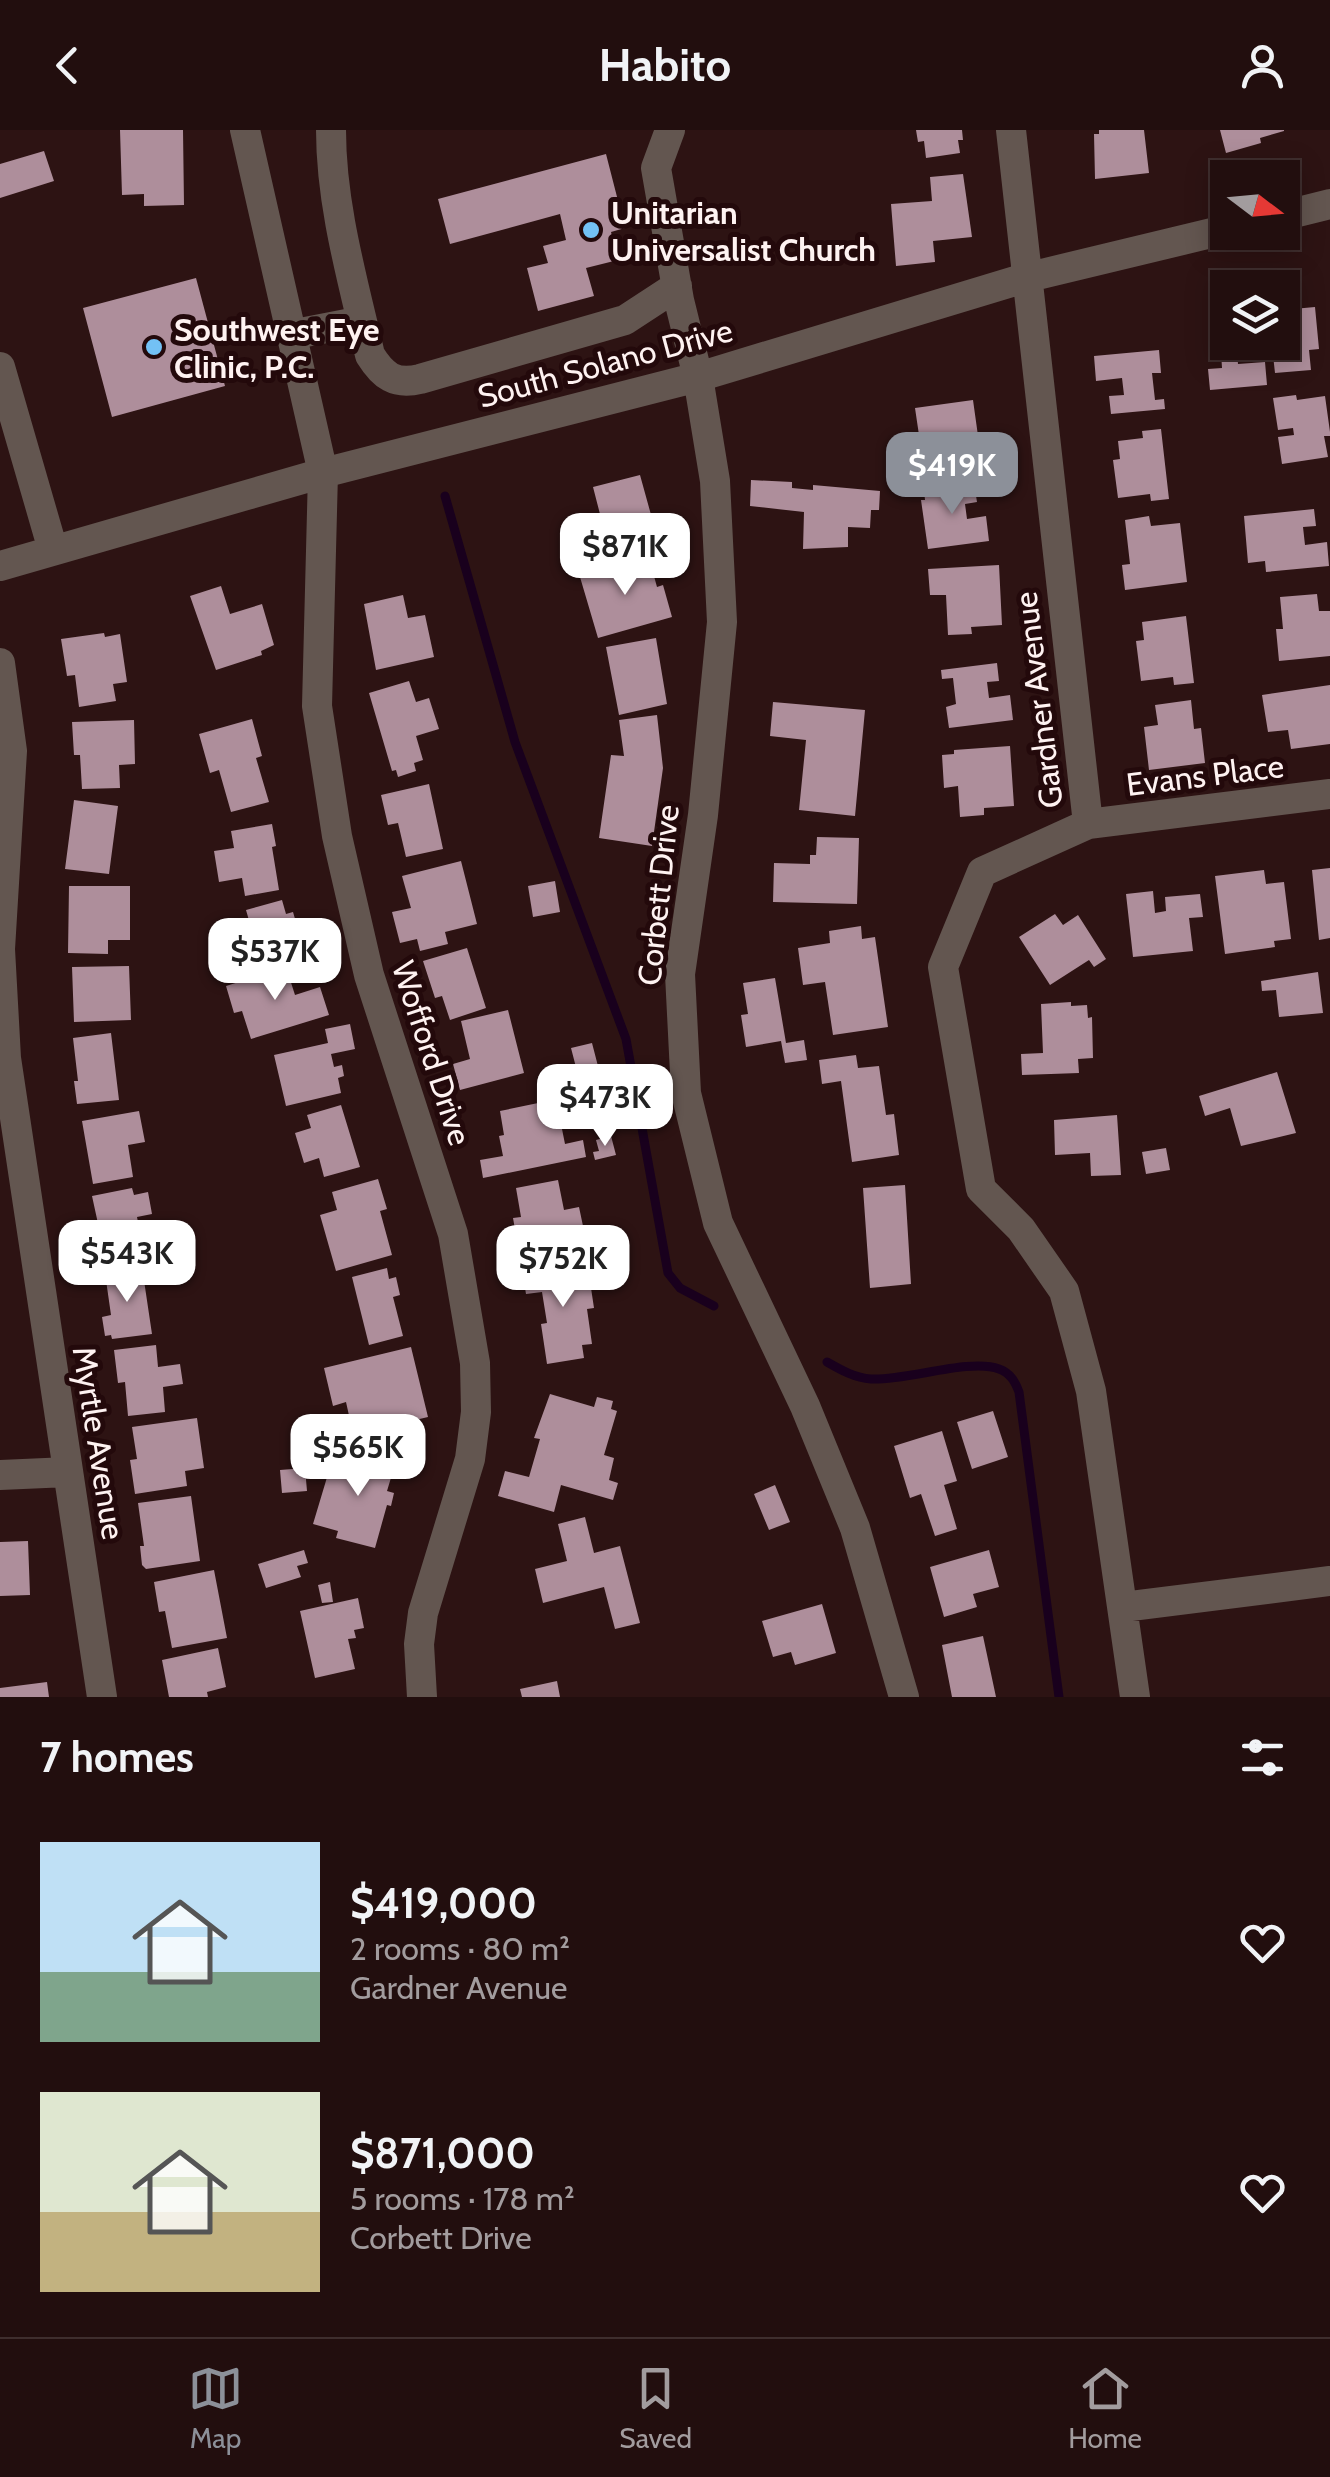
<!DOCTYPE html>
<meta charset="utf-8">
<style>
body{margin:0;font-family:Cabin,sans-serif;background:#2e1c1c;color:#f1f3f6;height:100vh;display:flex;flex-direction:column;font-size:38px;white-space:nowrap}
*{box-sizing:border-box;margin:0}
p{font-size:32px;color:#a29c9e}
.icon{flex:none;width:55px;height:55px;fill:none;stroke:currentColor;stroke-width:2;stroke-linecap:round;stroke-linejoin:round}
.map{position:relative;height:1567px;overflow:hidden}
.sheet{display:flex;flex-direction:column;background:#220e0e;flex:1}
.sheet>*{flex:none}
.needle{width:65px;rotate:106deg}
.buttons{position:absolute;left:1210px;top:30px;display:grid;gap:20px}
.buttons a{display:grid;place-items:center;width:90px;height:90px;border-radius:0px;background:#220e0e;box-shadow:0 5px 25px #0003,0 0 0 2px #3f2e2e;font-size:50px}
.price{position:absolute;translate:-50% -85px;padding:0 22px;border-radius:20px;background:#fff;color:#222;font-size:32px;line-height:65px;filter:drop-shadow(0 2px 5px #0008)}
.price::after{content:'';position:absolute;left:50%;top:60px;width:30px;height:22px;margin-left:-15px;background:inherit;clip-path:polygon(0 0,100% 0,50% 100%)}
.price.active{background:#8c9099;color:#fff}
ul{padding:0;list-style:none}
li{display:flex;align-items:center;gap:30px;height:250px;padding:0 40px}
li span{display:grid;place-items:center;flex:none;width:280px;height:200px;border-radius:0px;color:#555}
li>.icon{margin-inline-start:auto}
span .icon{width:120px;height:120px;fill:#fffc;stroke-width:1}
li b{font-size:42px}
h2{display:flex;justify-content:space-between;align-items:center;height:120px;padding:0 40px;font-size:42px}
header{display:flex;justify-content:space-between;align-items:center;height:130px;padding:0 40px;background:#220e0e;font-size:45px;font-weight:700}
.menu{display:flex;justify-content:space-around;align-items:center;height:140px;border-top:2px solid #3f2e2e;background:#220e0e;font-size:28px;color:#a29c9e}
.menu a{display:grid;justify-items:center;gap:5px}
.menu .active{color:#8c9099}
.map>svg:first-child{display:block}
</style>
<header><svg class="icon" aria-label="back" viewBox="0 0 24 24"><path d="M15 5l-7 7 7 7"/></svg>Habito<svg class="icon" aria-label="person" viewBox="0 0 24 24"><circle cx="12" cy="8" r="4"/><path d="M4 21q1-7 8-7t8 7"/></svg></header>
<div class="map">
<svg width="1330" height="1567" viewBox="0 0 1330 1567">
<rect width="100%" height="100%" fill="#2d1313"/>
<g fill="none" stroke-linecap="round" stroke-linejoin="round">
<path stroke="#19001d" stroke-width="9" d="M445,366L515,612L626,909L668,1143L680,1158L714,1176
M827,1232C841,1240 855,1248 871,1249C906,1251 970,1228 999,1239C1010,1243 1015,1251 1019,1262L1059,1567"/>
</g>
<path fill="#ae8e9b" d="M120,0H183L184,75L144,76V64L122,65Z
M916,0H962L963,10H958L960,23L926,28L924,11L918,12Z
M1099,0H1144L1149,43L1095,49L1094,4H1099Z
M1220,0H1284V1L1260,8L1261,13L1226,23Z
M44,21L54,51L0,68V34Z
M606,24L625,98L611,102L618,130L586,138L594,166L538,181L527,138L548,133L543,116L566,110L560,84L450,114L438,69Z
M963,44L972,107L933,111L935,132L896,136L891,74L932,71L930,47Z
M196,148L225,256L112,287L83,178Z
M1315,177L1319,219L1309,220L1311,240L1275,243L1272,216L1262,217L1261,212H1282V180Z
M1159,220L1161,243H1152L1155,270L1164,269L1165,279L1111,284L1109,266L1124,265L1122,248L1096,251L1094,226Z
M1221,222H1237L1238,234L1265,232L1267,255L1210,260L1208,239L1222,238Z
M1296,265L1297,270L1325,266L1330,302V306H1324L1328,327L1282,334L1278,307L1294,305L1293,298L1278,300L1273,268Z
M973,270L979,313L966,315L969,333L924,339L915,278Z
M1161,299L1169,369L1151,371L1150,364L1118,368L1113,330L1120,329L1118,311L1143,308L1142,301Z
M640,345L653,392L661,390L666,408L610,423L593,357Z
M751,350L792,352V358L813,360V355L880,361L879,380H871L870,398L848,397V417L803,419L804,382L750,376Z
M974,353L977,372L965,374L967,389L986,386L989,411L928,419L921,370H925L924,360Z
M1314,379L1316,396L1303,397L1305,415L1327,412L1329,436L1266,442L1265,431L1248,433L1244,386Z
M1149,386L1151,396L1180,393L1187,452L1125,460L1122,435L1130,434L1125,390Z
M649,428L657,457L663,455L672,487L598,508L580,447Z
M999,435L1002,495L971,497L972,504L948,505L946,465H930L928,439Z
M221,456L230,484L262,474L274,515L261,521L262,525L216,540L190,466Z
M1317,464L1319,481H1330V526L1279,531L1276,499H1283L1280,467Z
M403,465L408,488L425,485L434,527L376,540L364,474Z
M1186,486L1194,553L1174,555L1173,547L1141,551L1136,511L1144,510L1142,492Z
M104,503L105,507L120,504L127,552L113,554L116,571L79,577L75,545L67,546L61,509Z
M656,508L667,574L619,585L606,517Z
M997,533L999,551L987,552L989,568L1010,565L1013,590L949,598L946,577L956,574L953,548L942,549L941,540Z
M409,551L416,572L429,568L439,599L416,606L423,630L414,633L416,641L398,647L396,640L392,641L369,563Z
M1330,555V614L1291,619L1288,600L1268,602L1262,565Z
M1191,570L1194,599L1201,598L1205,633L1149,640L1144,597L1158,595L1155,575Z
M773,572L865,580L855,686L799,680L806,610L770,606Z
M657,585L663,638L652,716L599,708L611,625L624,626L619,590Z
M252,589L262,626L256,628L269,672L231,682L219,640L210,643L199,604Z
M134,590L135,634L119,635L120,658L82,659L80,625H74L72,592Z
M1010,616L1014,676L984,678V685L960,687L958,656L944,658L942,625L954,624V620Z
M429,654L443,719L406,727L398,693L388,695L381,665Z
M74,670L118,676L109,744L65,739Z
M272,694L276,716L272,717L279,760L245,766L242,748L219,752L214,721L234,718L231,701Z
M817,707L859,708L857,774L773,772L774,733L810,734V725H816Z
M461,731L477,794L445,802L448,814L420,821L417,809L400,813L392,782L411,778L402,746Z
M1330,738V808L1319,810L1312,740Z
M1264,740L1266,754L1284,752L1291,809L1274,811L1275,817L1225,824L1215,746Z
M555,751L560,782L533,787L528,756Z
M69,756H130V810H108V824L68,823Z
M1153,761L1155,783L1166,781L1165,767L1200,764L1203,787L1189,788L1193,821L1133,827L1126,764Z
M282,770L286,784L293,782L298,799L291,800L300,832L251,846L239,805L252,801L246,780Z
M1055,784L1063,795L1078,785L1106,829L1094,837L1089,830L1050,855L1019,807Z
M861,796L862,809L875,807L888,897L833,905L825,852L803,855L798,818L830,813L829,801Z
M467,818L486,878L450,890L442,866L435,868L423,831Z
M129,836L131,890L74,892L72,837Z
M286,837L295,865L320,857L329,885L251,909L242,881L234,883L226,856Z
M1318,842L1323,883L1279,887L1276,860L1262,861L1261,851Z
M775,848L786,913L804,910L807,930L785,933L781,911L746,917L741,885L748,884L743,853Z
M1071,872V876L1087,875L1088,888L1092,887L1093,928L1078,929L1079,943L1022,945L1021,924L1043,923L1041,874Z
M508,880L524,943L460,960L453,934L470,929L461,891Z
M350,894L355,919L331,924L334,937L342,935L344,946L338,948L341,963L286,976L274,925L328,913L325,899Z
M111,903L119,970L77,974L74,951H78L73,908Z
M592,913L599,940L578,945L571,918Z
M856,925L858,938L879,936L886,985L894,984L899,1025L852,1032L841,951L822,954L819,930Z
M1277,942L1296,1003L1241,1016L1230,978L1205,986L1199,966Z
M543,972L548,997L561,994L565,1014L583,1010L586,1027L483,1048L480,1030L503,1026L499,1006L504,1005L500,981Z
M341,975L360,1037L324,1047L319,1028L304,1033L295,1003L311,998L307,985Z
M139,981L145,1012L128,1015L133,1047L93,1054L82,991Z
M1117,985L1121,1045L1091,1046L1090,1023L1055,1025L1054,990Z
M611,1006L616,1025L595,1030L593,1022L599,1021L596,1010Z
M1166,1018L1170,1040L1146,1044L1142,1022Z
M378,1049L387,1079L380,1081L392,1125L336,1141L320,1085L337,1080L332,1062Z
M558,1050L564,1080L579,1077L583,1096L572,1098L576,1117L508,1131L504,1108L516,1105L513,1088L521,1087L516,1058Z
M905,1055L911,1154L870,1158L863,1058Z
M132,1058L134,1065L148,1062L152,1084L137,1087L145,1127L107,1135L92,1066Z
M553,1135L555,1143L588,1138L594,1178L587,1179L592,1214L582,1215L584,1228L547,1234L541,1194L547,1193L542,1162L526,1164L522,1140Z
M142,1137L152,1204L112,1209L111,1205L105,1206L102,1187L111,1185L105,1143Z
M387,1138L389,1149L396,1147L400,1165L393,1167L403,1206L369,1215L352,1147Z
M156,1215L158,1237L180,1234L183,1254L163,1257L165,1282L128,1286L125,1252L118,1253L114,1220Z
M411,1217L428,1287L361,1303L358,1288L350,1290L346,1272L333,1276L324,1238Z
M550,1264L594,1277L597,1267L613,1271L611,1279L617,1281L604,1325L614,1328L609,1350L618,1353L613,1370L561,1355L554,1382L498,1366L505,1341L529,1347L540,1309L534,1308Z
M993,1281L1008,1327L972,1339L957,1292Z
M197,1288L204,1338L185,1341L187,1356L135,1364L130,1330L137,1329L132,1297Z
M334,1300L335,1305L351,1302L352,1314L312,1320L310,1304Z
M942,1301L957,1351L944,1355L957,1399L935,1406L921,1364L910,1368L894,1316Z
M353,1319L396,1331L387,1361L394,1363L391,1376L387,1375L375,1418L336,1408L338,1401L313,1394L328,1344L345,1349Z
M305,1338L307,1361L282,1363L280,1340Z
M775,1355L790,1392L769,1400L754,1364Z
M191,1366L200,1431L146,1439L142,1435L140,1416H144L138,1373Z
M585,1387L594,1423L620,1416L640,1493L615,1499L604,1457L543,1473L535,1439L567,1431L558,1394Z
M28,1411L30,1465L0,1466V1412Z
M304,1420L308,1433L297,1436L301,1447L266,1458L258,1434Z
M989,1420L999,1457L973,1464L977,1477L944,1487L930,1437Z
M214,1440L227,1508L172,1518L165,1481L159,1482L154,1452Z
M330,1452L333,1472L322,1473L318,1455Z
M358,1468L364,1498L354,1500L356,1508L348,1509L355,1539L315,1548L300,1481Z
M822,1474L836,1523L795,1535L791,1522L773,1527L762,1491Z
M983,1506L996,1567H952L942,1515Z
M218,1518L226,1557L207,1562L208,1567H169L162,1530Z
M557,1551L560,1567H522L520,1559Z
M47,1552L49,1567H0V1558Z"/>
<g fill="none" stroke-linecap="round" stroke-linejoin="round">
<path stroke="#635650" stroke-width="30" d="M245,0L323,343L317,576L337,706L369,845L453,1104L475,1233L476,1282L470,1329L423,1483L419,1514L422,1567
M331,0C331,76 353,151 370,225C383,246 395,255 420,249L625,190L677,156
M670,0L656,38L679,170L698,247L715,351L722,492L703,685L680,844L686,963L718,1093L805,1276L855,1398L904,1567
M1011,0L1088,694L982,742L943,837L981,1059L1021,1099L1064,1161L1091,1261L1135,1567
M1282,86L1330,74
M290,205L362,191
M0,237L53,420
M0,436L323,343L698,247L1025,148L1228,99
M0,533L12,621L0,819L6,928L102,1567
M1088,694L1330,664
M0,1345L68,1342
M1123,1477L1330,1451"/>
</g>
<g fill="#73c1f5" stroke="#23090b" stroke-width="4">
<circle cx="591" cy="100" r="10"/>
<circle cx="154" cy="217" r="10"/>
</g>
<g text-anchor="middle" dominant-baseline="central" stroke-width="10" stroke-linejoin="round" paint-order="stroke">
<g font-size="32" font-weight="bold" fill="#fef2f1" stroke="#23090b" text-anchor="start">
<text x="611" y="82">Unitarian<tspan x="611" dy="37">Universalist Church</tspan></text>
<text x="174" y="199">Southwest Eye<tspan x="174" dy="37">Clinic, P.C.</tspan></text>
</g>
<g font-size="32" fill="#fef2f1" stroke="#23090b">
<text transform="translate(605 233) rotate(-15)">South Solano Drive</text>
<text transform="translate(1038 570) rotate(-97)">Gardner Avenue</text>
<text transform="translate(1205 645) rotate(-7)">Evans Place</text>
<text transform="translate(658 765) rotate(-84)">Corbett Drive</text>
<text transform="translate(432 923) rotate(72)">Wofford Drive</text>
<text transform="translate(99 1313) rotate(81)">Myrtle Avenue</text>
</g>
</g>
</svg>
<div class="buttons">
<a><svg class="needle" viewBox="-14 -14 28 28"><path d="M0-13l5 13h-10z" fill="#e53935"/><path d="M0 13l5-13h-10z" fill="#a29c9e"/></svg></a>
<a><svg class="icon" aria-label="layers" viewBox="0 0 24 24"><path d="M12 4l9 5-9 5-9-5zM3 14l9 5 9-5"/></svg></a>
</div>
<b class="price active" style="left:952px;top:387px">$419K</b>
<b class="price" style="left:625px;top:468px">$871K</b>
<b class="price" style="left:275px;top:873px">$537K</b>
<b class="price" style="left:605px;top:1019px">$473K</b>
<b class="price" style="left:127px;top:1175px">$543K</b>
<b class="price" style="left:563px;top:1180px">$752K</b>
<b class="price" style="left:358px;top:1369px">$565K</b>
</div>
<section class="sheet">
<h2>7 homes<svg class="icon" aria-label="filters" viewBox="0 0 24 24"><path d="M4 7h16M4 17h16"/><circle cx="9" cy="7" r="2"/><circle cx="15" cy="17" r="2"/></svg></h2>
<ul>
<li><span style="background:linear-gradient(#bfe0f5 65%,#7fa58c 0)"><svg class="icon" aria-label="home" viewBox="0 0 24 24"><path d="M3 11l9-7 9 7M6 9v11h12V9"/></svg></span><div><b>$419,000</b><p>2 rooms · 80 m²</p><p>Gardner Avenue</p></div><svg class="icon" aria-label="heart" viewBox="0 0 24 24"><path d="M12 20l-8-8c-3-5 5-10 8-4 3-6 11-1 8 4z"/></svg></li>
<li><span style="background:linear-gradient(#dfe7d0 60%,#c2b280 0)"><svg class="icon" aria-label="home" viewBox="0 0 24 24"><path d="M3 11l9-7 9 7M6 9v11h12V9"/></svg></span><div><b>$871,000</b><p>5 rooms · 178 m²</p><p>Corbett Drive</p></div><svg class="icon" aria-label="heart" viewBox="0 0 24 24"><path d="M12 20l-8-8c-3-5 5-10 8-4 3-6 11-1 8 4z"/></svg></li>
</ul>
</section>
<nav class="menu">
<a class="active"><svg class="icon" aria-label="map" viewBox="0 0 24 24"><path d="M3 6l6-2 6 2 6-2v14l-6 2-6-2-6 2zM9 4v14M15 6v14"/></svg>Map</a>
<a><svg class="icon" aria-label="saved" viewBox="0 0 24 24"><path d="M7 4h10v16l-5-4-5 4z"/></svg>Saved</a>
<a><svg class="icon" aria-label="home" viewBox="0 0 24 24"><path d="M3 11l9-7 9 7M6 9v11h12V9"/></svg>Home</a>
</nav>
